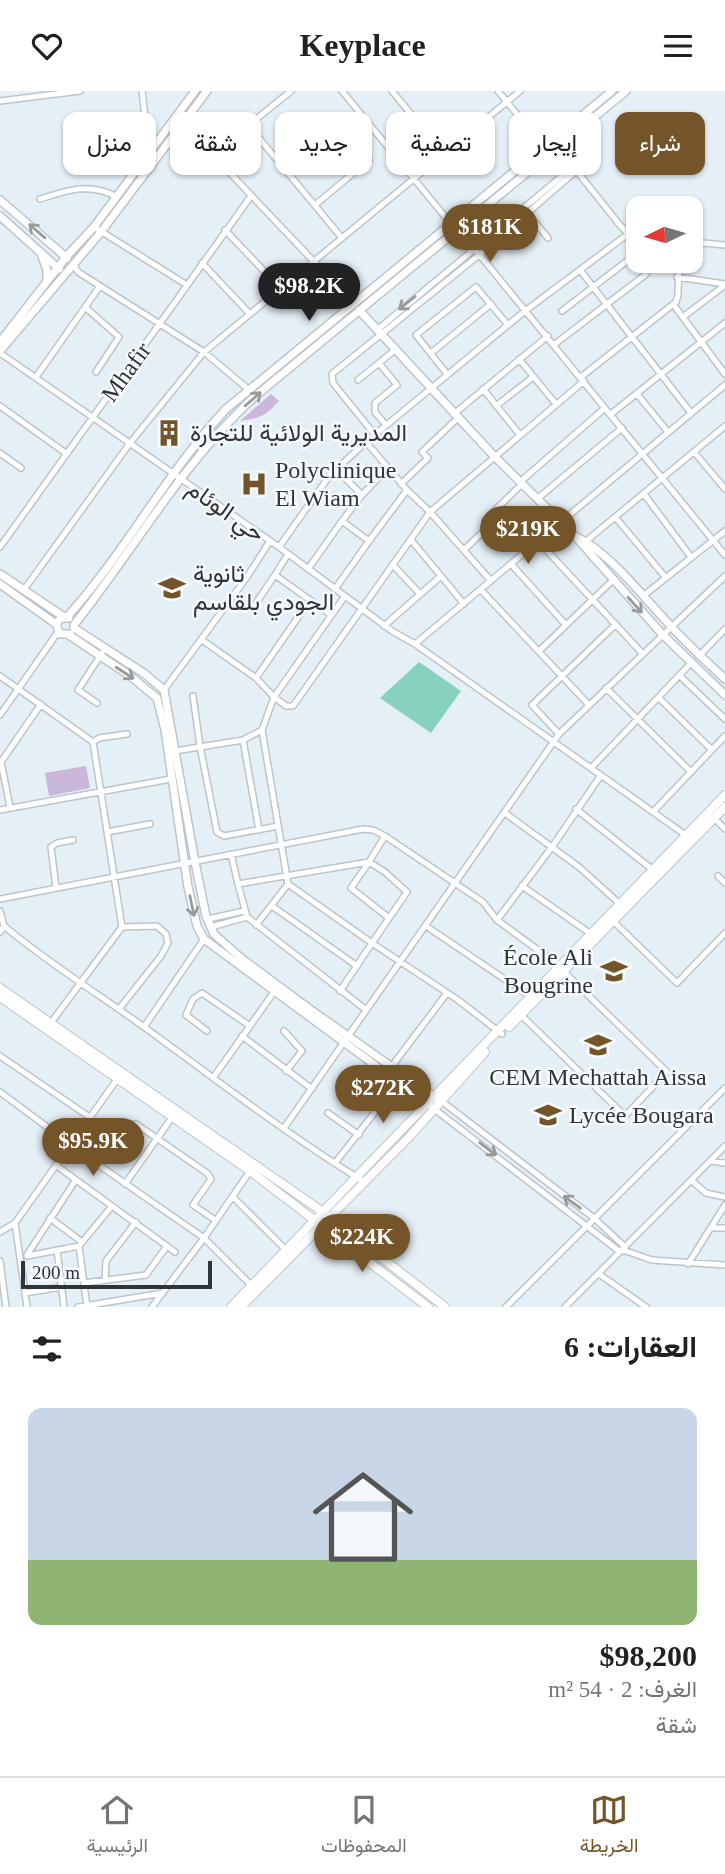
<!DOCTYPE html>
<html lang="ar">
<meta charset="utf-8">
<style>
body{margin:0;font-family:"Times New Roman",Vazirmatn,serif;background:#f6f6f6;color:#202124;direction:rtl;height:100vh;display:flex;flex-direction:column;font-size:26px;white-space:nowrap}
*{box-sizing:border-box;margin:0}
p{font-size:23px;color:#757577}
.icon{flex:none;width:38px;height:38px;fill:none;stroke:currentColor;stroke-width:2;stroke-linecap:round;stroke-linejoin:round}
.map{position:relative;height:1216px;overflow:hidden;direction:ltr}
.panel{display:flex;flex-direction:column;background:#fff;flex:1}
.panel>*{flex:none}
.guide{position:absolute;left:21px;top:21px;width:684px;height:63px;direction:rtl;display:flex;gap:14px}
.needle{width:46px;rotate:265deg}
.buttons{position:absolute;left:626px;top:105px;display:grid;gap:14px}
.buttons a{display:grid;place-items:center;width:77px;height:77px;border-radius:14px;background:#fff;box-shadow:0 2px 5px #0004;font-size:35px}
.scale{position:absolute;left:21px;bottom:18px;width:191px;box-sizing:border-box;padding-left:7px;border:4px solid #303437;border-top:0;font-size:19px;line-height:24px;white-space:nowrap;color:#303437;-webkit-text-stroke:5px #f7fbfe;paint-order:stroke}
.price{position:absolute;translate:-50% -60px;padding:0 16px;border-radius:24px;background:#74552a;color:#fff;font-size:23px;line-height:46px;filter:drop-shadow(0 2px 4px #0008)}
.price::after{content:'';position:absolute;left:50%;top:42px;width:21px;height:16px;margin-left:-10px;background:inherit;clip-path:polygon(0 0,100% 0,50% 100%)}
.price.active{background:#222;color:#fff}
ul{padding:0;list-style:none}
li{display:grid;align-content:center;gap:14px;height:371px;padding:0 28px}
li+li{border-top:2px solid #e0e0e0}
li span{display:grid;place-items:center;height:217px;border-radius:14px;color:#555}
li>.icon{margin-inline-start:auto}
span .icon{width:126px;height:126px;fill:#fffc;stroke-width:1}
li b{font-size:30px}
h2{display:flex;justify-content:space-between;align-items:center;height:84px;padding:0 28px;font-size:30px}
.pill{padding:0 24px;border-radius:14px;background:#fff;box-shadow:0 2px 5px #0004;font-size:24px;line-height:63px}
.pill.active{background:#74552a;color:#fff}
header{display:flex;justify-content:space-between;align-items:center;height:91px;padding:0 28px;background:#fff;font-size:32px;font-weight:700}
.menu{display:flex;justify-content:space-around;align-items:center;height:98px;border-top:2px solid #e0e0e0;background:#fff;font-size:19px;color:#757577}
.menu a{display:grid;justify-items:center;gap:4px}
.menu .active{color:#74552a}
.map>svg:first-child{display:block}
</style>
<header><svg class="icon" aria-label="menu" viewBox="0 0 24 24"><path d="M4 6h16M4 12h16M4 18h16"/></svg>Keyplace<svg class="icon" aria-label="heart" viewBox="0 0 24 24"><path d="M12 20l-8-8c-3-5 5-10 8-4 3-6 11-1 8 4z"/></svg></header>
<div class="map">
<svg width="725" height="1216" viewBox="0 0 725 1216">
<rect width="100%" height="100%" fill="#e5eff6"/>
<path fill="#cab7db" d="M271,303L279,310C264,326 260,327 240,330Z
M86,675L90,697L49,705L45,682Z"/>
<path fill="#86d2bd" d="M419,571L461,600L431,642L380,607Z"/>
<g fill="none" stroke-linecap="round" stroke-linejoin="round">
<defs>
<path id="minor" d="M142,0L149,63
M342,0L451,133
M392,0L444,63
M498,0L543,55
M0,10L80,0
M177,26L354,213
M248,34L342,147
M88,42L146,35
M552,49L619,133L628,143L639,144
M212,64L291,0
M40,108C68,99 90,91 117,106
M315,114L369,69
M525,119L548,147
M94,136L187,194
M225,139L281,198
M691,151L725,154
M474,157L725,464
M73,172L78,181L204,261L248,298
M202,172L250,223
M580,179L691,322
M677,186L725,193
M673,213L725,283
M85,216L119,246L96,281
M562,220L627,170
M683,226L725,194
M377,239L574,75
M555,253L645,184L650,178L651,170
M0,262L279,456L392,540L415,553L725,294
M431,262L491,213
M519,268L556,313
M447,283L416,244L476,196L508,234
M36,286L100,195
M581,286L676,211L678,204L679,170
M358,289L379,272
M483,298L520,344
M637,303L668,341
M0,315L67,363
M496,315L533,286
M455,322L548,245
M611,323L725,232
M386,334L375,321V312L397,294L379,272L396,258
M375,344L333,292L332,283L479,164L577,79
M366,351L525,220L628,143
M694,361L725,398
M0,362L21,377
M336,378L362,404
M520,391L605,317
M401,393L428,367L422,361L459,326
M644,403L691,466
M537,408L622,337
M616,427L666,487
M342,430L362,404L387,378
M538,450L642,562
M585,451L725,335
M0,456L251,105
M279,456L330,384L366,351L407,399L369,450L342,430L308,478
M464,459L490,434L485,429L522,393
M288,463L275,484L331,524
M511,473L566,534
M393,474L420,503
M441,485L464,513
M491,490L430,421L584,290
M335,498L369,450
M481,499L589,614
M23,500L130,352L204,261L520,0
M643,505L725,440
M254,515L275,484
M384,535L441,485L411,449
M202,549L256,587L274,606L286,615H293L430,421L407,399
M415,553L687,745
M540,559L613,489
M699,565L725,538
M0,585L93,651
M680,585L725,628
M256,587L310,509
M606,597L691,681
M164,599L247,486L270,450
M193,605L200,655L217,741L224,745L278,735
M659,607L712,659
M97,612L78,599L102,562
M0,624L58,541
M559,643L532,614L616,533
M243,649L259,739
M175,660L243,649L262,639
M591,677L692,571
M10,716L1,671L41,613
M576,718L653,779
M0,719L171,688
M653,721L725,645
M505,722L579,776L620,813
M714,727L725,738
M107,741L150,733
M231,763L238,793L369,771L385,745
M718,785L725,792
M238,793L247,826L365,918
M522,795L591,843
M56,797L51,756L57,752L73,749
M0,808L363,738L373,739L385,745L483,811L497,829L553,870L667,981L625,1025L521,924
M272,815L357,875
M0,820L4,835L0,841
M389,827L351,797L369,771L385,781L407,801L372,852L458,909L502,943
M208,828L244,820
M497,829L552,756L601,684
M613,830L677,892L725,842
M256,834L288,793
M4,835C48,872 97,902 144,936C216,988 287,1044 363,1090
M426,835L531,906
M211,836L247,826
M340,900L372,852L288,793L262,639L274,606L345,505
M119,918L161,865L168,852L166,843L157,835L122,836
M50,933L122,836L93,651L99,647L127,643
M144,936L204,848
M207,940L186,924L193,908L202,902L250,935
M284,940L302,960L286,980
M242,945L312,998
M0,965L91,1027
M392,975L447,902
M213,987L274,901
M0,1001L93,1070L204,1147L252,1195
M440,1009L594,1127L624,1155L626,1160
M433,1017L619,1160H626L652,1169L725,1174
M328,1022L359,1044
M284,1037L559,643L725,485
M97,1044L109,1050L124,1033H136L207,1082L211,1088L193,1114L215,1129
M711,1070L725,1072
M335,1072L375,1021L369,1011L352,999
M57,1075L175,1161
M691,1089L706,1102L725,1106
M125,1093L173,1025
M233,1106L285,1158
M50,1127L82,1151
M711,1137H725
M0,1141L15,1132
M57,1159L64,1216
M27,1164L75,1090
M27,1165L79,1155
M0,1170L6,1216
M688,1173L725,1114
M599,1183L646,1216
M105,1189L106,1170L136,1131
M84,1192L146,1184L167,1155
M25,1202L62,1196
M27,1216L15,1132L118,987
M78,1216L163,1202
M87,1216L79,1155L112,1115
M152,1216L204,1147L250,1080
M506,1216L725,997
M565,1216L725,1055"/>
<path id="tertiary" d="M0,109L67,167
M0,125L59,178
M42,165L47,179V190
M359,219L494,365L574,444L662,543L725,604
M0,251L66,166L94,136L195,0
M0,260L101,141L207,0
M574,445C608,459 644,507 670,534C687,553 706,570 725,588
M0,483L64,526
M0,493L56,533L60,543H70
M67,526C126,461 166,382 226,318L612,0
M56,533L61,527H69
M74,534C136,456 179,376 253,307L626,0
M74,537L145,583L164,599L195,771L206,825L214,843L241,867L311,919L436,1007
M69,544L129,584L157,607L165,639L188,796L197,835L204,848L429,1014"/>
<path id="secondary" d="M0,897L323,1121L445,1216
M0,906L250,1080L428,1216
M509,936L725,716
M231,1216L725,704
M241,1216L410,1045L485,961"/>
</defs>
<use href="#minor" stroke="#bcc5cc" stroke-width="8"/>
<use href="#tertiary" stroke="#bcc5cc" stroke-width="10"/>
<use href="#secondary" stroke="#bcc5cc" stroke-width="10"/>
<use href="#minor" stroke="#fff" stroke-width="5"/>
<use href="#tertiary" stroke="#fff" stroke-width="7"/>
<use href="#secondary" stroke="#fff" stroke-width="8"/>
</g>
<defs><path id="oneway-shaft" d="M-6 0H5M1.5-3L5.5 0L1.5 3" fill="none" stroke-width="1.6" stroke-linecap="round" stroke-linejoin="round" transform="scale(1.75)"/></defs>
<g stroke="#989a9b">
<use href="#oneway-shaft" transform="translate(37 140) rotate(-139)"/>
<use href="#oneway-shaft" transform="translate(407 212) rotate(141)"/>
<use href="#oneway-shaft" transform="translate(253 308) rotate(-41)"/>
<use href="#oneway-shaft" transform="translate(635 514) rotate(48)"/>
<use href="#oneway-shaft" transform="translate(125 582) rotate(33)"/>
<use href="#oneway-shaft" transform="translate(192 815) rotate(78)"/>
<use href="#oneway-shaft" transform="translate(488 1058) rotate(38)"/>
<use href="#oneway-shaft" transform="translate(572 1111) rotate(-144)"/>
</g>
<defs>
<symbol id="building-bare" viewBox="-9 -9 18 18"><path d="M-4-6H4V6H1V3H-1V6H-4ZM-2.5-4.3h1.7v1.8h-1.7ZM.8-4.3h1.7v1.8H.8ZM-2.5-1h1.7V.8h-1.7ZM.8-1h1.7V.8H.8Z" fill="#74552a" stroke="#f7fbfe" stroke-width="2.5" paint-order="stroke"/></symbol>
<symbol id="hospital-bare" viewBox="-9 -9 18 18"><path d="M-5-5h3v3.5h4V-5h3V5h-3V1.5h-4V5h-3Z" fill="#74552a" stroke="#f7fbfe" stroke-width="2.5" paint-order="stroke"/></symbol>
<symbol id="school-bare" viewBox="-9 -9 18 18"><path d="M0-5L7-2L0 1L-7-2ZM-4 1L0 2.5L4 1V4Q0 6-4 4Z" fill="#74552a" stroke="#f7fbfe" stroke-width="2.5" paint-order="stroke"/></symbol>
</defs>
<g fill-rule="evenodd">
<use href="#building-bare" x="150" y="323" width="38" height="38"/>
<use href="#hospital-bare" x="235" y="374" width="38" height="38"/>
<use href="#school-bare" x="153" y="478" width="38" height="38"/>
<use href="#school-bare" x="595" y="861" width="38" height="38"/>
<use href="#school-bare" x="579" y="935" width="38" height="38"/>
<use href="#school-bare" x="529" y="1005" width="38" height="38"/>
</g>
<g text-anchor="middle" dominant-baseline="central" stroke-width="5" stroke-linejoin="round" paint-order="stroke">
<g font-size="24" fill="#303437" stroke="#f7fbfe">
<text transform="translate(126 281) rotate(-54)">Mhafir</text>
<text transform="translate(226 420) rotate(35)">حي الوئام</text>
</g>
<g font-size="24" fill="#303437" stroke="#f7fbfe" text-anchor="start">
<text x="190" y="342">المديرية الولائية للتجارة</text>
<text x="275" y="379">Polyclinique<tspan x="275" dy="28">El Wiam</tspan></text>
<text x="193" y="483">ثانوية<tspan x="193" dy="28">الجودي بلقاسم</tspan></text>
<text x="593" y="866" text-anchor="end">École Ali<tspan x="593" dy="28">Bougrine</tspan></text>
<text x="598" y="986" text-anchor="middle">CEM Mechattah Aissa</text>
<text x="569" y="1024">Lycée Bougara</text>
</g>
</g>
</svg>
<div class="buttons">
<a><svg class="needle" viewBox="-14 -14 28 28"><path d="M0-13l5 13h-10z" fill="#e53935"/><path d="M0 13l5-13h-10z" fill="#757577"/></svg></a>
</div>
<div class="scale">200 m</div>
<b class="price" style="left:490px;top:173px">$181K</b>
<b class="price active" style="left:309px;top:232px">$98.2K</b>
<b class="price" style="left:528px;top:475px">$219K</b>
<b class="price" style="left:383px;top:1034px">$272K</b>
<b class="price" style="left:93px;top:1087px">$95.9K</b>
<b class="price" style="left:362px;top:1183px">$224K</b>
<div class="guide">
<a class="pill active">شراء</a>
<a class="pill">إيجار</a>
<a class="pill">تصفية</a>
<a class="pill">جديد</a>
<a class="pill">شقة</a>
<a class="pill">منزل</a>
</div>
</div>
<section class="panel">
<h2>العقارات: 6<svg class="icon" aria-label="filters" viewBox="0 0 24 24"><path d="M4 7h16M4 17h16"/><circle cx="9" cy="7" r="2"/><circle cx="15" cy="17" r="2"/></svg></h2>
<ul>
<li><span style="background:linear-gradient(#c9d6e8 70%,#8fb573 0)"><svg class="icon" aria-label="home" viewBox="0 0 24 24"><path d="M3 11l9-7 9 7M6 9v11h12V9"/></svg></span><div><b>$98,200</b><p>الغرف: 2 · 54 m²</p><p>شقة</p></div></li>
</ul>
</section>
<nav class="menu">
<a class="active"><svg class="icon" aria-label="map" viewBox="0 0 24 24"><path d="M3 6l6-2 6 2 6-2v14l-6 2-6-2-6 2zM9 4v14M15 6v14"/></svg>الخريطة</a>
<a><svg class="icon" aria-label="saved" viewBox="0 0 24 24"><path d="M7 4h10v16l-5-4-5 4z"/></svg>المحفوظات</a>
<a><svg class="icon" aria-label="home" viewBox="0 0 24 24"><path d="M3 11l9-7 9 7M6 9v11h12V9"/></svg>الرئيسية</a>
</nav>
